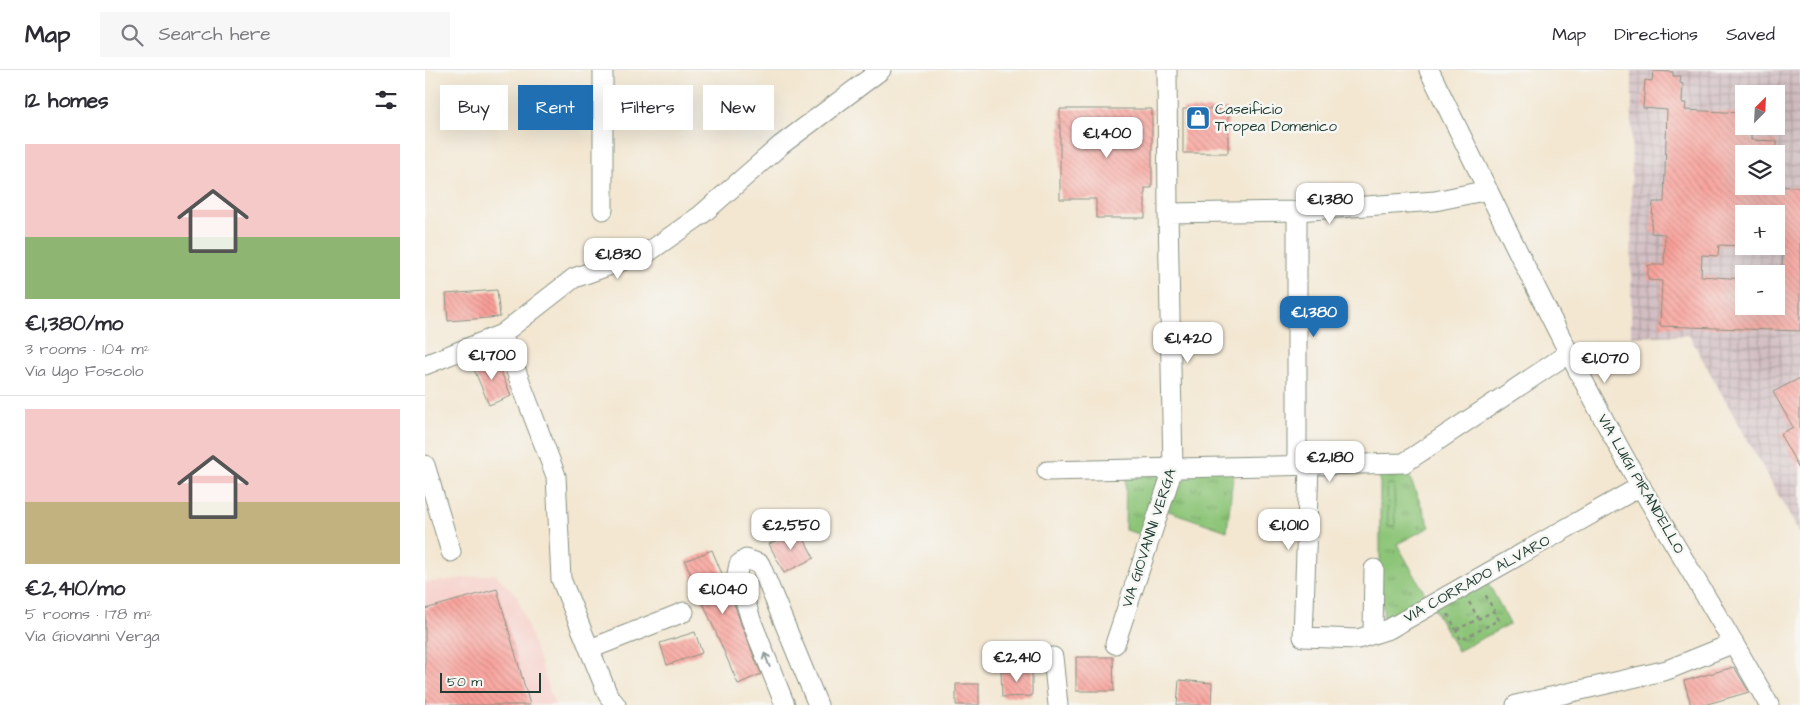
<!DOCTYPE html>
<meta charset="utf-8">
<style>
body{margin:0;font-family:"Architects Daughter",sans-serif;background:#f7f7f7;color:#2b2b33;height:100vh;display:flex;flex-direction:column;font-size:19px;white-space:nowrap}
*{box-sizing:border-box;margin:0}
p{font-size:16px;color:#7c7c81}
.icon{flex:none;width:28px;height:28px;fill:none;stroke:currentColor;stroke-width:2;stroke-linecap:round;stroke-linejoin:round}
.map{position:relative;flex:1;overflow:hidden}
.sheet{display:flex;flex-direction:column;background:#fff;width:425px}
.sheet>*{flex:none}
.banner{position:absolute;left:15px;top:15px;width:475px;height:45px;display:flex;gap:10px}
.needle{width:32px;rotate:24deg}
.controls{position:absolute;left:1310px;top:15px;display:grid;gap:10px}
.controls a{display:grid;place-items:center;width:50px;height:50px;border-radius:0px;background:#fff;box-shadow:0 5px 20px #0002;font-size:25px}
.scale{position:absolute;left:15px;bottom:12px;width:101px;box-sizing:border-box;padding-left:5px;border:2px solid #1f3d34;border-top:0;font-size:14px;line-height:18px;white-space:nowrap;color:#1f3d34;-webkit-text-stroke:4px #f6f6f2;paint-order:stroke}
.price{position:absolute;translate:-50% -42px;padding:0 11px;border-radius:10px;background:#fff;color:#222;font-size:16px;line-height:32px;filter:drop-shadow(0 1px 2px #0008)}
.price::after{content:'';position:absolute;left:50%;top:30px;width:15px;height:11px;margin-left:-8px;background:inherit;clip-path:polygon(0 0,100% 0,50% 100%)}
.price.active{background:#1f6fb2;color:#fff}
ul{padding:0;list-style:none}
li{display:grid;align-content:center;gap:10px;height:265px;padding:0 25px}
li+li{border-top:1px solid #e1e1e2}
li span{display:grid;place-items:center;height:155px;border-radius:0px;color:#555}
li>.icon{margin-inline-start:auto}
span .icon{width:90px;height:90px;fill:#fffc;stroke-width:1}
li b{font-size:21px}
h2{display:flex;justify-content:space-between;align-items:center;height:60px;padding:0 25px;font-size:21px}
.tag{padding:0 18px;border-radius:0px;background:#fff;box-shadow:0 5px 20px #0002;font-size:18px;line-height:45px}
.tag.active{background:#1f6fb2;color:#fff}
header{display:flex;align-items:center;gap:30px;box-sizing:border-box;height:70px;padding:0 25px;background:#fff;border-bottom:1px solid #e1e1e2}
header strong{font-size:24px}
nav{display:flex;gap:28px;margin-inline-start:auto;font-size:18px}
.search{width:350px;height:45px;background:#f7f7f7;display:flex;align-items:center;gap:12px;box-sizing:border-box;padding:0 18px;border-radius:0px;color:#7c7c81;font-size:19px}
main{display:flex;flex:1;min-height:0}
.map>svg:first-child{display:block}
</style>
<header>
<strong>Map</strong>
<div class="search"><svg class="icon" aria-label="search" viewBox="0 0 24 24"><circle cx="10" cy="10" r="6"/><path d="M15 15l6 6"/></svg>Search here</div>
<nav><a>Map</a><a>Directions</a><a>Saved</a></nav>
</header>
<main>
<section class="sheet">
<h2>12 homes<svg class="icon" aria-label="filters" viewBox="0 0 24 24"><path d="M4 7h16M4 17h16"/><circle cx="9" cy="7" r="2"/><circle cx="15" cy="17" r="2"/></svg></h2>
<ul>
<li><span style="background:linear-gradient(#f6c9c9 60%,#8fb573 0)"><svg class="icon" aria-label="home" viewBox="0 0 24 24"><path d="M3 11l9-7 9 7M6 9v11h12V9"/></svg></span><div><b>€1,380/mo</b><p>3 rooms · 104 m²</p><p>Via Ugo Foscolo</p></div></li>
<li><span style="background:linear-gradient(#f6c9c9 60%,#c2b280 0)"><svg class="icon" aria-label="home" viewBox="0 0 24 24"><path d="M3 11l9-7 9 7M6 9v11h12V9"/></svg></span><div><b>€2,410/mo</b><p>5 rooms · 178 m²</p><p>Via Giovanni Verga</p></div></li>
</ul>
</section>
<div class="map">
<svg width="1375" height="635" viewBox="0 0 1375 635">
<defs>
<pattern id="industrial-grid" width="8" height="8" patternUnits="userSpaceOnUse" patternTransform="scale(1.25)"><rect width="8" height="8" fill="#d2bec2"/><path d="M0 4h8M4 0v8" fill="none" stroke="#aa9c9e"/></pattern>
<pattern id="grass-tufts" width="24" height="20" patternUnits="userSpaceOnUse" patternTransform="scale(1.25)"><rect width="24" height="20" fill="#8dc578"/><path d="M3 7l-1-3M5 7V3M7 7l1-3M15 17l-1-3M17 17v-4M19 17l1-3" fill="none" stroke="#73a163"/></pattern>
<pattern id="building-back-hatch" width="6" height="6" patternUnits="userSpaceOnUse" patternTransform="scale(1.25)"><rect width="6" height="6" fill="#fa9f98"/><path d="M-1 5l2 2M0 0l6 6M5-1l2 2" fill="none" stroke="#ca837d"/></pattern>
</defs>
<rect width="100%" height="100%" fill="#f6f6f2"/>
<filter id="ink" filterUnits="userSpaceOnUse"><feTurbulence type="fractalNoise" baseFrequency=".02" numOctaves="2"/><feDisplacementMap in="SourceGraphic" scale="10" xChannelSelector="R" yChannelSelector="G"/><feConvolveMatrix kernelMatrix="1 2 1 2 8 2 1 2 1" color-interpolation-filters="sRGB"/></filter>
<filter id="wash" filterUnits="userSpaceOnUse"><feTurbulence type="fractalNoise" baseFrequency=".0096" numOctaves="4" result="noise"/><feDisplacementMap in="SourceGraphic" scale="20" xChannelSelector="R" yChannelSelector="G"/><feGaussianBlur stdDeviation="1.12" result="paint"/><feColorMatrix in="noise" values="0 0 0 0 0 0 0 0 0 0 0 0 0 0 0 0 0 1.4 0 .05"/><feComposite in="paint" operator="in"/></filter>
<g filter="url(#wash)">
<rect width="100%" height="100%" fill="#f3e7d2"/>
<path fill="#f7d0ca" d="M70,504L92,526L130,635H0V513Z"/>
<path fill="url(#industrial-grid)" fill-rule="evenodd" d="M1207,0H1375V464L1264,265L1206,267ZM1319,24H1351V56H1319ZM1319,84H1351V116H1319ZM1319,144H1351V176H1319ZM1319,204H1351V236H1319Z"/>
<path fill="url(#grass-tufts)" stroke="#568156" d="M979,393L1005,457L972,474L1006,534L1059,505L1085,554L1033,581L1007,535L959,555L955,499V395Z
M809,398L802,461L735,438L725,467L700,460L701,400Z"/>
<path fill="#8dc578" stroke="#568156" d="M962,414H969L970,456H963Z"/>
<g id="blocks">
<path fill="url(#building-back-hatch)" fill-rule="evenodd" d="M1228,1L1248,2V6H1256L1255,13L1258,14L1257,33H1261L1260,40L1319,43V56H1326V70L1352,71V84H1319V116L1375,117V261L1235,256L1237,211L1223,210V195H1239L1240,164L1226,163L1228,132H1239L1242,40L1218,38L1220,10L1227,11ZM1319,144H1351V177L1358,178L1356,210H1351V236H1319V209L1276,206L1277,185L1293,186L1294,175L1319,176Z
M635,39H727V118H720V148H671V129H635Z
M758,39H803V83H758Z
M72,220L75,247L23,251L21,224Z
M70,287L86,326L64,335L48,297Z
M1375,308V400L1355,364L1368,357L1348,322Z
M374,459L389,488L359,503L344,474Z
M287,480L308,530L316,554L336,604L313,614L260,491Z
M72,519L105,635H0V539Z
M270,562L277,583L242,595L235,573Z
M651,587H688L689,621H651Z
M1309,597L1324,622L1279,635H1266L1259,611Z
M607,600V626L577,627L576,601Z
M754,610L787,613L786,635H752Z
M531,614H554V635H531Z"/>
</g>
</g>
<g filter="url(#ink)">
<use href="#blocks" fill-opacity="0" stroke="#899283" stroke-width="1"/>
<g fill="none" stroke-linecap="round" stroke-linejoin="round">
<defs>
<path id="minor" d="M1004,0C1073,140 1139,281 1216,417C1258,490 1303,561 1344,635
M178,140V0
M743,143L872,141L1010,131L1063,120
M77,264L131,406L136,509L183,625L191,635
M0,295L77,264L149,208L225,181L276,145L356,75L456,0
M872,394V141
M0,395L26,482
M884,396L878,567L933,569L964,559L1216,416
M622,401L979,393L1144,283
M948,564L949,499
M690,574L748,399L743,143L742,0
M165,579L259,542
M628,587L633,635
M360,635L326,550L312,504L314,494L321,489L335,494L393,635
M1091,635L1242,600L1309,573"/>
</defs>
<use href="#minor" stroke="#899283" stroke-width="21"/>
<path stroke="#899283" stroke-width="2.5" stroke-dasharray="4 4" stroke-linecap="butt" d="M1044,532L1053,548
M1023,544L1036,570L1074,550L1060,524
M1031,560L1069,541"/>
<use href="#minor" stroke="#fff" stroke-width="19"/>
</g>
<defs><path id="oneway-shaft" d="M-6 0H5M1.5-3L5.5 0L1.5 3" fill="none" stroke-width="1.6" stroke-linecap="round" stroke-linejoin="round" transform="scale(1.25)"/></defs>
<use stroke="#8f9e9a" href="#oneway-shaft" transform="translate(342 590) rotate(-111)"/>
</g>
<defs>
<symbol id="shop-square" viewBox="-11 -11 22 22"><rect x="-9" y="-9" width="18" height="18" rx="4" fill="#1f6fb2" stroke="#f6f6f2"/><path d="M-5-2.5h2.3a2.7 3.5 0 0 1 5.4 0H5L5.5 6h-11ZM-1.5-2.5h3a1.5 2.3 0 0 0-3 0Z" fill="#fff"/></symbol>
</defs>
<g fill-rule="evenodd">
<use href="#shop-square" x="759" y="34" width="28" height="28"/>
</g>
<g text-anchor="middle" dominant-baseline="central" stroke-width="5" stroke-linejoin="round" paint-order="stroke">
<g font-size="15" fill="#1f3d34" stroke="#f6f6f2" text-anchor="start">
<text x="790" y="39">Caseificio<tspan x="790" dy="17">Tropea Domenico</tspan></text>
</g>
<g font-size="15" fill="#1f3d34" stroke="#f6f6f2">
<text transform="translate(1216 414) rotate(60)">VIA LUIGI PIRANDELLO</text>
<text transform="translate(724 468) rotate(-72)">VIA GIOVANNI VERGA</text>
<text transform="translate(1052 509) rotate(-29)">VIA CORRADO ALVARO</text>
</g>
</g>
</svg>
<div class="controls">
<a><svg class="needle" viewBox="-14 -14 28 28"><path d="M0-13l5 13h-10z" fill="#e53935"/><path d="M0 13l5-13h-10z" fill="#7c7c81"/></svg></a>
<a><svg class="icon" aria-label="layers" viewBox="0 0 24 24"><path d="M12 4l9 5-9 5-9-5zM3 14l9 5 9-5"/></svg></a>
<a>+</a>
<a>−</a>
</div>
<div class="scale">50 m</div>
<b class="price" style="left:682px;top:89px">€1,400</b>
<b class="price" style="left:905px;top:155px">€1,380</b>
<b class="price" style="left:193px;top:210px">€1,830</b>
<b class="price active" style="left:889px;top:268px">€1,380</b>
<b class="price" style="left:763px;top:294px">€1,420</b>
<b class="price" style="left:67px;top:311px">€1,700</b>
<b class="price" style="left:1180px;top:314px">€1,070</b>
<b class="price" style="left:905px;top:413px">€2,180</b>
<b class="price" style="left:366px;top:481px">€2,550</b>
<b class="price" style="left:864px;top:481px">€1,010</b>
<b class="price" style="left:298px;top:545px">€1,040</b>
<b class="price" style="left:592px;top:613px">€2,410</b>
<div class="banner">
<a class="tag">Buy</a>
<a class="tag active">Rent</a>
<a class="tag">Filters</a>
<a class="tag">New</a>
</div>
</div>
</main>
